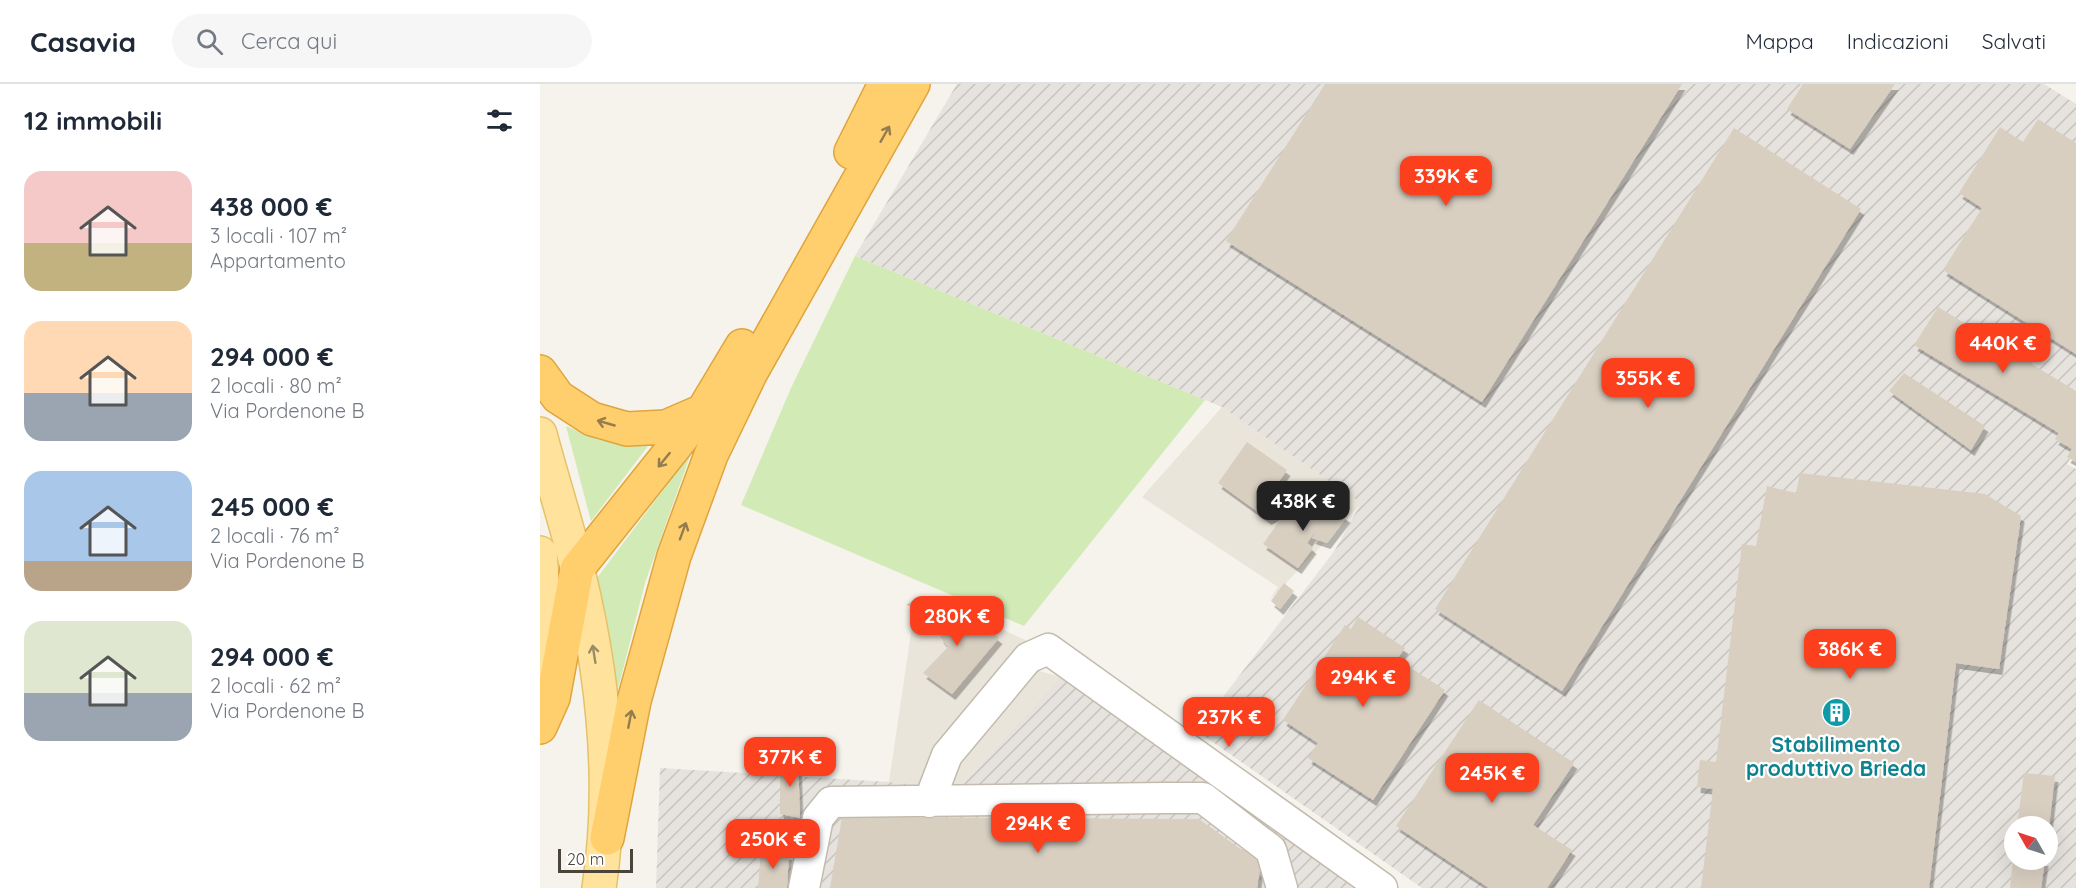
<!DOCTYPE html>
<html lang="it">
<meta charset="utf-8">
<style>
body{margin:0;font-family:Quicksand,sans-serif;background:#f6f6f7;color:#1f2937;height:100vh;display:flex;flex-direction:column;font-size:22px;white-space:nowrap}
*{box-sizing:border-box;margin:0}
p{font-size:20px;color:#747a83}
.icon{flex:none;width:33px;height:33px;fill:none;stroke:currentColor;stroke-width:2;stroke-linecap:round;stroke-linejoin:round}
.map{position:relative;flex:1;overflow:hidden}
.drawer{display:flex;flex-direction:column;background:#fff;width:540px}
.drawer>*{flex:none}
.needle{width:39px;rotate:309deg}
.buttons{position:absolute;left:1464px;top:732px;display:grid;gap:12px}
.buttons a{display:grid;place-items:center;width:54px;height:54px;border-radius:50%;background:#fff;box-shadow:0 6px 24px #0002;font-size:30px}
.scale{position:absolute;left:18px;bottom:15px;width:75px;box-sizing:border-box;padding-left:6px;border:3px solid #4b4439;border-top:0;font-size:16px;line-height:21px;white-space:nowrap;color:#4b4439;-webkit-text-stroke:4px #fff;paint-order:stroke}
.price{position:absolute;translate:-50% -51px;padding:0 14px;border-radius:12px;background:#fc3f1d;color:#fff;font-size:20px;line-height:39px;filter:drop-shadow(0 2px 3px #0008)}
.price::after{content:'';position:absolute;left:50%;top:36px;width:18px;height:14px;margin-left:-9px;background:inherit;clip-path:polygon(0 0,100% 0,50% 100%)}
.price.active{background:#222;color:#fff}
ul{padding:0;list-style:none}
li{display:flex;align-items:center;gap:18px;height:150px;padding:0 24px}
li span{display:grid;place-items:center;flex:none;width:168px;height:120px;border-radius:18px;color:#555}
li>.icon{margin-inline-start:auto}
span .icon{width:72px;height:72px;fill:#fffc;stroke-width:1}
li b{font-size:26px}
h2{display:flex;justify-content:space-between;align-items:center;height:72px;padding:0 24px;font-size:26px}
header{display:flex;align-items:center;gap:36px;box-sizing:border-box;height:84px;padding:0 30px;background:#fff;border-bottom:2px solid #e0e1e3}
header strong{font-size:28px}
nav{display:flex;gap:33px;margin-inline-start:auto;font-size:21px}
.search{width:420px;height:54px;background:#f6f6f7;display:flex;align-items:center;gap:15px;box-sizing:border-box;padding:0 21px;border-radius:33px;color:#747a83;font-size:22px}
main{display:flex;flex:1;min-height:0}
.map>svg:first-child{display:block}
</style>
<header>
<strong>Casavia</strong>
<div class="search"><svg class="icon" aria-label="search" viewBox="0 0 24 24"><circle cx="10" cy="10" r="6"/><path d="M15 15l6 6"/></svg>Cerca qui</div>
<nav><a>Mappa</a><a>Indicazioni</a><a>Salvati</a></nav>
</header>
<main>
<section class="drawer">
<h2>12 immobili<svg class="icon" aria-label="filters" viewBox="0 0 24 24"><path d="M4 7h16M4 17h16"/><circle cx="9" cy="7" r="2"/><circle cx="15" cy="17" r="2"/></svg></h2>
<ul>
<li><span style="background:linear-gradient(#f6c9c9 60%,#c2b280 0)"><svg class="icon" aria-label="home" viewBox="0 0 24 24"><path d="M3 11l9-7 9 7M6 9v11h12V9"/></svg></span><div><b>438 000 €</b><p>3 locali · 107 m²</p><p>Appartamento</p></div></li>
<li><span style="background:linear-gradient(#ffd9b3 60%,#9aa5b1 0)"><svg class="icon" aria-label="home" viewBox="0 0 24 24"><path d="M3 11l9-7 9 7M6 9v11h12V9"/></svg></span><div><b>294 000 €</b><p>2 locali · 80 m²</p><p>Via Pordenone B</p></div></li>
<li><span style="background:linear-gradient(#a9c7e8 75%,#b9a48a 0)"><svg class="icon" aria-label="home" viewBox="0 0 24 24"><path d="M3 11l9-7 9 7M6 9v11h12V9"/></svg></span><div><b>245 000 €</b><p>2 locali · 76 m²</p><p>Via Pordenone B</p></div></li>
<li><span style="background:linear-gradient(#dfe7d0 60%,#9aa5b1 0)"><svg class="icon" aria-label="home" viewBox="0 0 24 24"><path d="M3 11l9-7 9 7M6 9v11h12V9"/></svg></span><div><b>294 000 €</b><p>2 locali · 62 m²</p><p>Via Pordenone B</p></div></li>
</ul>
</section>
<div class="map">
<svg width="1536" height="804" viewBox="0 0 1536 804">
<defs>
<pattern id="industrial-furrows" width="10" height="10" patternUnits="userSpaceOnUse" patternTransform="scale(1.5)"><rect width="10" height="10" fill="#e6e2dd"/><path d="M-1 1l2-2M0 10L10 0M9 11l2-2" fill="none" stroke="#c7c3be"/></pattern>
<filter id="shadow"><feDropShadow dx="3.5" dy="6" stdDeviation="0" flood-color="#0004"/></filter>
</defs>
<rect width="100%" height="100%" fill="#f6f3ec"/>
<path fill="#eae5da" d="M682,323L822,419L728,518L738,503L602,413Z
M376,515L399,529L422,526L487,557L474,573L486,583L520,593L418,705L349,698Z"/>
<path fill="url(#industrial-furrows)" fill-rule="evenodd" d="M417,0H1504L1536,20V366L1527,380L1536,385V804H882L657,647L795,466L821,419L682,323L315,172ZM1474,742H1508V776H1474Z
M520,593L687,712L819,799L815,804H116L120,684L349,698L418,705Z"/>
<path fill="#d2eab5" d="M315,172L665,316L484,542L201,421L251,304Z
M26,342L59,356L108,362L51,437Z
M151,369L105,499L78,605L54,498Z"/>
<path fill="#d8cfc1" filter="url(#shadow)" d="M785,0H1142L942,318L686,157Z
M1263,0H1355L1310,65L1247,25Z
M1498,35L1536,59V270L1403,186L1442,124L1419,109L1460,43L1483,58Z
M1194,44L1321,125L1022,607L895,525Z
M1398,223L1536,307V378L1527,373L1532,365L1515,355L1519,349L1374,261Z
M1364,289L1445,342L1431,366L1349,307Z
M707,358L747,386L737,400L752,411L739,429L728,435L678,399Z
M1260,389L1445,410L1481,432L1459,585L1416,579L1389,804H1161L1173,705L1157,703L1160,676L1176,678L1202,460L1216,462L1227,402L1256,409Z
M784,416L807,433L787,459L772,454L777,445L767,459L773,464L758,484L723,460L749,423L768,436Z
M744,499L754,507L740,525L731,517Z
M376,515L415,536L422,526L459,554L412,610L383,589L408,563L400,553L406,545L383,533V526L366,521Z
M818,533L865,564L857,575L905,606L833,716L768,674L778,659L743,636L805,541L811,545Z
M939,616L1034,679L993,741L1032,766L1007,804H949L856,742Z
M258,674L260,734L240,730V675Z
M1484,689L1515,692L1509,742H1477Z
M302,733L659,735L699,764L722,773L717,804H290Z
M221,766L249,770L247,804H218Z
M1473,776H1505L1501,804H1470Z"/>
<g fill="none" stroke-linecap="round" stroke-linejoin="round">
<defs>
<path id="minor" d="M389,718L407,671L488,574L508,565L842,804
M264,804L278,734L291,718L625,714H663L731,766L742,804"/>
<path id="major" d="M0,350C12,396 27,441 38,487C63,590 75,699 59,804
M0,469L5,536L0,619"/>
<path id="highway" d="M311,68L345,0
M0,288L18,313L52,335L87,345L126,343L163,327
M0,643L13,614L37,485L163,327L202,262
M67,754L94,617L134,472L171,371L210,290L373,0"/>
</defs>
<use href="#minor" stroke="#c2bbae" stroke-width="33"/>
<use href="#major" stroke="#e6c16a" stroke-width="36"/>
<use href="#highway" stroke="#e0a43c" stroke-width="36"/>
<use href="#minor" stroke="#fff" stroke-width="30"/>
<use href="#major" stroke="#ffe39c" stroke-width="33"/>
<use href="#highway" stroke="#ffcf6e" stroke-width="33"/>
</g>
<defs><path id="oneway-shaft" d="M-6 0H5M1.5-3L5.5 0L1.5 3" fill="none" stroke-width="1.6" stroke-linecap="round" stroke-linejoin="round" transform="scale(1.5)"/></defs>
<g stroke="#937c4e">
<use href="#oneway-shaft" transform="translate(345 50) rotate(-60)"/>
<use href="#oneway-shaft" transform="translate(66 339) rotate(-164)"/>
<use href="#oneway-shaft" transform="translate(124 376) rotate(129)"/>
<use href="#oneway-shaft" transform="translate(143 447) rotate(-70)"/>
<use href="#oneway-shaft" transform="translate(90 635) rotate(-79)"/>
</g>
<use stroke="#9c8c66" href="#oneway-shaft" transform="translate(54 570) rotate(-99)"/>
<defs>
<symbol id="building-disc" viewBox="-11 -11 22 22"><circle r="9.5" fill="#0f9aa8" stroke="#fff"/><path d="M-4-6H4V6H1V3H-1V6H-4ZM-2.5-4.3h1.7v1.8h-1.7ZM.8-4.3h1.7v1.8H.8ZM-2.5-1h1.7V.8h-1.7ZM.8-1h1.7V.8H.8Z" fill="#fff"/></symbol>
</defs>
<g fill-rule="evenodd">
<use href="#building-disc" x="1280" y="612" width="33" height="33"/>
</g>
<g text-anchor="middle" dominant-baseline="central" stroke-width="4.5" stroke-linejoin="round" paint-order="stroke">
<g font-size="21" font-weight="bold" fill="#0d838f" stroke="#fff">
<text x="1296" y="660">Stabilimento<tspan x="1296" dy="24">produttivo Brieda</tspan></text>
</g>
</g>
</svg>
<div class="buttons">
<a><svg class="needle" viewBox="-14 -14 28 28"><path d="M0-13l5 13h-10z" fill="#e53935"/><path d="M0 13l5-13h-10z" fill="#747a83"/></svg></a>
</div>
<div class="scale">20 m</div>
<b class="price" style="left:906px;top:123px">339K €</b>
<b class="price" style="left:1463px;top:290px">440K €</b>
<b class="price" style="left:1108px;top:325px">355K €</b>
<b class="price active" style="left:763px;top:448px">438K €</b>
<b class="price" style="left:417px;top:563px">280K €</b>
<b class="price" style="left:1310px;top:596px">386K €</b>
<b class="price" style="left:823px;top:624px">294K €</b>
<b class="price" style="left:689px;top:664px">237K €</b>
<b class="price" style="left:250px;top:704px">377K €</b>
<b class="price" style="left:952px;top:720px">245K €</b>
<b class="price" style="left:498px;top:770px">294K €</b>
<b class="price" style="left:233px;top:786px">250K €</b>
</div>
</main>
